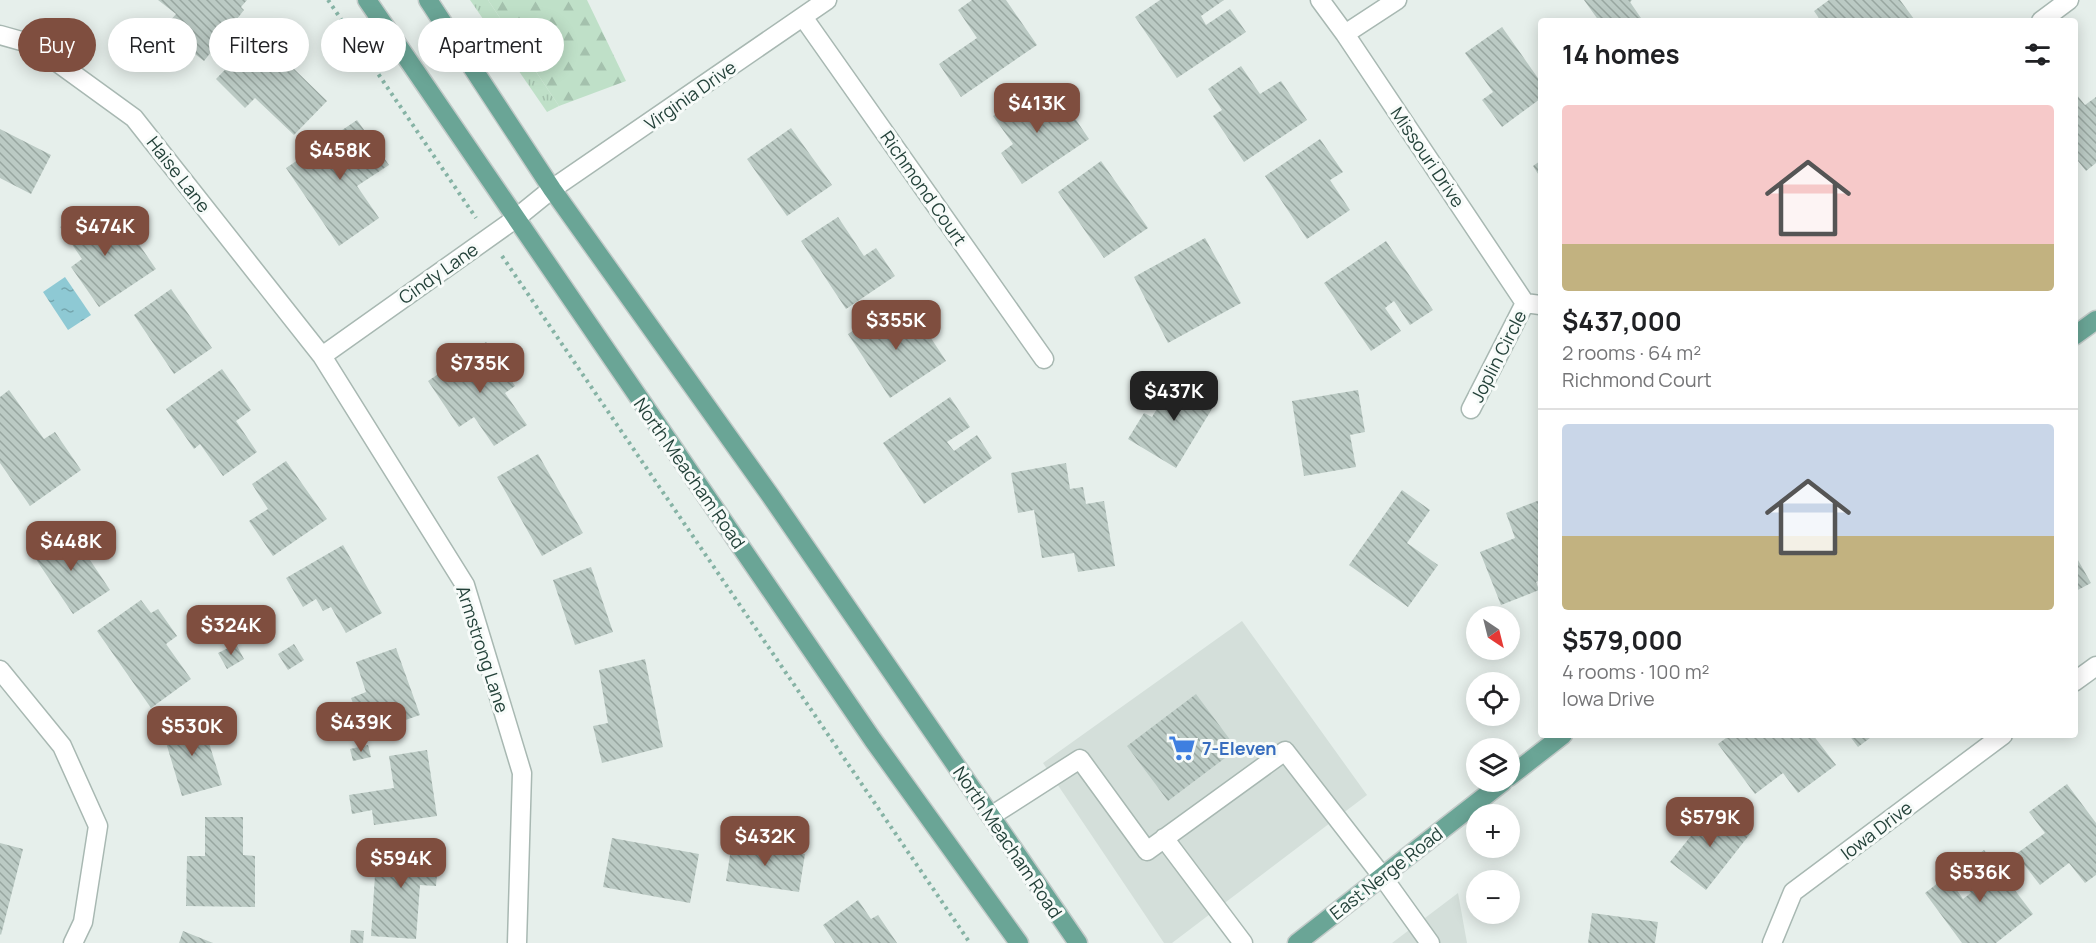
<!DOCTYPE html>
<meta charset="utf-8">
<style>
body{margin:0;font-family:Manrope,sans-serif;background:#f6f6f6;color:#202124;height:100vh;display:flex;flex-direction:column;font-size:22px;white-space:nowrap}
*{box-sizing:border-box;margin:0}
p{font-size:20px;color:#757577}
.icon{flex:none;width:33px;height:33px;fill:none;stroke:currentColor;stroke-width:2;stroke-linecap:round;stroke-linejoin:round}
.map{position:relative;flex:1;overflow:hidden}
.panel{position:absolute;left:1538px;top:18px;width:540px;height:720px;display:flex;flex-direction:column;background:#fff;border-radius:6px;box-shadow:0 3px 15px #0003}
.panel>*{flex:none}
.top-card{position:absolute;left:18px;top:18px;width:570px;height:54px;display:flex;gap:12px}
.needle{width:39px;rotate:145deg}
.fabs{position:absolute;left:1466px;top:606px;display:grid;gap:12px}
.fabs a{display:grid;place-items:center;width:54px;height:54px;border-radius:50%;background:#fff;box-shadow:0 3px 15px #0003;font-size:30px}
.price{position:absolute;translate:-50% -51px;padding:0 14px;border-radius:12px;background:#7f4e3f;color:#fff;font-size:20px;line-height:39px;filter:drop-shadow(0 2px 3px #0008)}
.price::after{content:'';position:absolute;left:50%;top:36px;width:18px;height:14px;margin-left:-9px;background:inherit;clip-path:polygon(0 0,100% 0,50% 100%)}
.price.selected{background:#222;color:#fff}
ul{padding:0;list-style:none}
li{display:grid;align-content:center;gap:12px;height:318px;padding:0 24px}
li+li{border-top:2px solid #e0e0e0}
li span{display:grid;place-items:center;height:186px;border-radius:6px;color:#555}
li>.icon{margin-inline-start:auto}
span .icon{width:108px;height:108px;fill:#fffc;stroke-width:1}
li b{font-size:26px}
h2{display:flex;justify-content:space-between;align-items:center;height:72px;padding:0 24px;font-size:26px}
.chip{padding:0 21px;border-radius:27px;background:#fff;box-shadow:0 3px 15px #0003;font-size:21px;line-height:54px}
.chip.selected{background:#7f4e3f;color:#fff}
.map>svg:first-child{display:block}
</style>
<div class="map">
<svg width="2096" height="943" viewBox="0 0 2096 943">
<defs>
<pattern id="grass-tufts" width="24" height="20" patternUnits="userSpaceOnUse" patternTransform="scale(1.5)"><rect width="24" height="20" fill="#bfe0c8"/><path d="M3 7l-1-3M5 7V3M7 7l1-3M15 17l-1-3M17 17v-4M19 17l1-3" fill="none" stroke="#a4c1ad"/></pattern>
<pattern id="forest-firs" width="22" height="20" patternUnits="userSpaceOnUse" patternTransform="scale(1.5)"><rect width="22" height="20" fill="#bfe0c8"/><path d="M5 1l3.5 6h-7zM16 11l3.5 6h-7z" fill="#a4c1ad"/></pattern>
<pattern id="water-ripples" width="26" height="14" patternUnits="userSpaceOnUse" patternTransform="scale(1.5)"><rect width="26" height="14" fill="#8ec9d4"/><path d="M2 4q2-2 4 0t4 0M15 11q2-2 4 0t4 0" fill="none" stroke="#74a5ad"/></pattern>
<pattern id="building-back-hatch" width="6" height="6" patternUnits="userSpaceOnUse" patternTransform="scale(1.5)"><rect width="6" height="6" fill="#bbcac4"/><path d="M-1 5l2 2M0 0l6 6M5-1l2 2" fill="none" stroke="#98a6a0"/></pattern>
</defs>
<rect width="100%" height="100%" fill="#e6efeb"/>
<path fill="#d4dfda" d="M1242,621L1367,795L1172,943H1164L1043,763Z
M1458,893L1467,943H1392Z"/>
<path fill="url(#grass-tufts)" d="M470,0H488L559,106L547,112Z"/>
<path fill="url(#forest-firs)" d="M488,0H587L626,81L559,106Z"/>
<path fill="url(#water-ripples)" d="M65,277L91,315L68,330L43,292Z"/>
<path fill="url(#building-back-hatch)" d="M158,0H247L241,7L244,10L204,61L163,29L176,14Z
M972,0H1006L1037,45L961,97L939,64L977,38L958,10Z
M1160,0H1224L1201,16L1206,25L1230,9L1246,32L1177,78L1135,17Z
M1584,0H1632L1630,2L1643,21H1599Z
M1829,0H1900L1914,19L1912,21H1821L1814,11Z
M1502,27L1540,81V99L1502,127L1482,100L1493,92L1465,53Z
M259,35L327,101L294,135L255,98L245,108L216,79Z
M1241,66L1260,94L1281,81L1307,120L1244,162L1213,116L1222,110L1208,89Z
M1038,85L1062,121L1072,114L1089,139L1022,184L1001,153L1013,144L993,116Z
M2077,95L2085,105L2096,97V163L2086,171L2074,156V97Z
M357,120L389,165L357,186L379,218L339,246L286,168Z
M791,128L832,185L787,216L747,159Z
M0,129L51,155L31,194L0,178Z
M1320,139L1343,172L1330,180L1350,210L1307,239L1265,176Z
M1101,161L1148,228L1104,258L1058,192Z
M1540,161V177L1533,166Z
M90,206L111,238L127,227L156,269L99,307L71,267L82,259L60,227Z
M838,217L864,256L876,248L895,276L846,309L801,241Z
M1205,238L1241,303L1168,343L1134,277Z
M1386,241L1433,310L1410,325L1394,301L1385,308L1401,331L1371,351L1324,283Z
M171,289L212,348L174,374L134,315Z
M891,306L910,334L923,326L946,361L890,398L848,334Z
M486,342L515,386L505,393L527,425L494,446L474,417L459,427L428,381Z
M222,369L251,410L236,421L257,452L223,476L200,444L194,449L166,409Z
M1178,375L1218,399L1176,468L1128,439L1144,413L1152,417Z
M9,390L44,439L55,432L81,470L30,506L0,463V397Z
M1358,390L1365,432L1350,435L1356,467L1304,476L1292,401Z
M950,397L970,427L947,442L954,451L977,435L992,458L924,504L883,443Z
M538,454L583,533L542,556L497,477Z
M286,461L327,519L273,556L249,521L268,509L252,484Z
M1066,463L1070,489L1083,487L1086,504L1104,501L1115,566L1078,572L1074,553L1042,558L1034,510L1018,513L1011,473Z
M1402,490L1430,510L1407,543L1438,565L1408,607L1349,565Z
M1540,500V580L1536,582L1539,590L1501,605L1480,552L1515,538L1506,513Z
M70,530L110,590L73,614L33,555Z
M343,545L382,613L346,633L331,607L323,611L316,599L303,607L286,578Z
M2074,553L2091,583L2074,592Z
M591,567L613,632L575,645L553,580Z
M141,600L151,613L158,609L177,636L166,644L191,679L151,708L97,631Z
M236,644L244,659L227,669L218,653Z
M294,644L304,660L288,670L278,654Z
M396,648L420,715L379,729L377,724L363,729L351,698L366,692L356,662Z
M645,659L663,747L602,763L593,726L608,723L599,670Z
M1196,694L1237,749L1168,801L1127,746Z
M201,717L222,785L182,796L162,729Z
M1730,735H1813L1836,765L1798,793L1783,773L1755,794L1718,744Z
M1849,735H1874L1858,747Z
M368,745L371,757L353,761L350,749Z
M427,750L437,816L374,825L372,810L352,814L349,795L394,788L389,756Z
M2067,784L2096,823V875L2085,883L2069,863L2040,885L2016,854L2045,833L2029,812Z
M1715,806L1750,834L1706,890L1670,862Z
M205,817H243V855L255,856V907L186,906L187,856H205Z
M612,838L699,854L690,903L603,887Z
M732,842L805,854L799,892L726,881Z
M0,843L23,849L1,935L0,934Z
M377,845L439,849L436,886L420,885L416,939L371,936Z
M1984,850L2033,914L1996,943H1962L1925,893L1947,876L1963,899L1971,893L1955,872Z
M858,900L871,919L878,915L897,943H835L823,925Z
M1592,913L1658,922L1655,943H1588Z
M351,930L364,931L363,943H350Z
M183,931L213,943H179Z"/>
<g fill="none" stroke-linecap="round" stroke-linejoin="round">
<defs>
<path id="minor" d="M1320,0L1345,34L1525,303L1540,305
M803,17L1044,359
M2041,21L2069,0
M1345,34L1397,0
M0,35L32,44L134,118L322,356L465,585L522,773L517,943
M322,356L515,219L552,189L827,0
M1471,409L1525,303
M0,670L62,746L98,826L83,922L73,943
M2074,682L2096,666
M991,816L1080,759L1147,851L1285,751L1382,876L1430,943
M1164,838L1243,943
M1772,943L1793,892L2003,735"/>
<path id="major" d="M367,0L873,740L1019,943
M428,0L552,189L770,495L1078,943
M2074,336L2096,320
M1509,777L1563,735
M1297,943L1503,782"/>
</defs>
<use href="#minor" stroke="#a8b8b2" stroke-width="21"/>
<use href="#major" stroke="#c2cac8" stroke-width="21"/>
<path stroke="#86b3a5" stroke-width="4" stroke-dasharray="3 4.5" stroke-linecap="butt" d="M328,0L476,218
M502,256L970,943"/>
<use href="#minor" stroke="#fff" stroke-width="18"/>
<use href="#major" stroke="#6aa596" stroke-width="18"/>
</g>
<defs>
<symbol id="supermarket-bare" viewBox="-9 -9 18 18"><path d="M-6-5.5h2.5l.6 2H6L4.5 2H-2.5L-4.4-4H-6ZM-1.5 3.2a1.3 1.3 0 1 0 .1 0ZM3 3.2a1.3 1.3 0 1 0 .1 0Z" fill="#3f7fe0" stroke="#f7fbf9" stroke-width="2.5" paint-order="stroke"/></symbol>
</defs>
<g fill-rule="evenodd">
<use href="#supermarket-bare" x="1163" y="729" width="38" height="38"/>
</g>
<g text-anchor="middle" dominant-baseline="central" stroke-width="6" stroke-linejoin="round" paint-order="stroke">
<g font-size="18" fill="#24423a" stroke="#f7fbf9">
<text transform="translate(690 95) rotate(-35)">Virginia Drive</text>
<text transform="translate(1428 157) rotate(56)">Missouri Drive</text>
<text transform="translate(179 174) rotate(52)">Haise Lane</text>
<text transform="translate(924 188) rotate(55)">Richmond Court</text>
<text transform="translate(438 273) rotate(-35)">Cindy Lane</text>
<text transform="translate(1498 356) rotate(-63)">Joplin Circle</text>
<text transform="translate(690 473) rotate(55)">North Meacham Road</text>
<text transform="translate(483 649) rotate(72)">Armstrong Lane</text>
<text transform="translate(1876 830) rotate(-37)">Iowa Drive</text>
<text transform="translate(1008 842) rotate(56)">North Meacham Road</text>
<text transform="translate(1386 873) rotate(-38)">East Nerge Road</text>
</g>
<g font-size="18" font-weight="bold" fill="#366cbe" stroke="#f7fbf9" text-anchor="start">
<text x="1202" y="748">7-Eleven</text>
</g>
</g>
</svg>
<div class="fabs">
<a><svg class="needle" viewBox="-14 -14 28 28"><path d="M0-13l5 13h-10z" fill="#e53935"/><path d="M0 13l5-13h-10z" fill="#757577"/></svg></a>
<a><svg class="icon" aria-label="locate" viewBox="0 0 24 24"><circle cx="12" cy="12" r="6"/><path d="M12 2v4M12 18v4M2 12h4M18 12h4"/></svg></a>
<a><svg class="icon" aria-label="layers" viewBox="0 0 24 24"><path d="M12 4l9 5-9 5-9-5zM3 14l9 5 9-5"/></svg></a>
<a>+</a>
<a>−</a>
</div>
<b class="price" style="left:1037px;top:134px">$413K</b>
<b class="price" style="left:340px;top:181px">$458K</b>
<b class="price" style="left:105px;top:257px">$474K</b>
<b class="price" style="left:896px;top:351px">$355K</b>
<b class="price" style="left:480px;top:394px">$735K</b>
<b class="price selected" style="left:1174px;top:422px">$437K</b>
<b class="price" style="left:71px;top:572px">$448K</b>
<b class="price" style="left:231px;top:656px">$324K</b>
<b class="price" style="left:361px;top:753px">$439K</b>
<b class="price" style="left:192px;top:757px">$530K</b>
<b class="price" style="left:1710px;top:848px">$579K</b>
<b class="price" style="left:765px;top:867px">$432K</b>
<b class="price" style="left:401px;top:889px">$594K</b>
<b class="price" style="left:1980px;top:903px">$536K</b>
<div class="top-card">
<a class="chip selected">Buy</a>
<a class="chip">Rent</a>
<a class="chip">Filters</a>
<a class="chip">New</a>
<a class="chip">Apartment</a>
</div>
<section class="panel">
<h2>14 homes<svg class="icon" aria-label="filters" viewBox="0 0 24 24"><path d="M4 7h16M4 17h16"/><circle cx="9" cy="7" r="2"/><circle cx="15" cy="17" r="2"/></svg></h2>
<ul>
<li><span style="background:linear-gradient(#f6c9c9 75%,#c2b280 0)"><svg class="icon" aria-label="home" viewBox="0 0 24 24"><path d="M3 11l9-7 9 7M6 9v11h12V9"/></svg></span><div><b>$437,000</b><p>2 rooms · 64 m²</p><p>Richmond Court</p></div></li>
<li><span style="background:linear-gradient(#c9d6e8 60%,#c2b280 0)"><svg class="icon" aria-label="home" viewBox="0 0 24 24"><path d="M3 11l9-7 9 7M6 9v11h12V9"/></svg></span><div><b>$579,000</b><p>4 rooms · 100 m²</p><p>Iowa Drive</p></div></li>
</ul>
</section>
</div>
